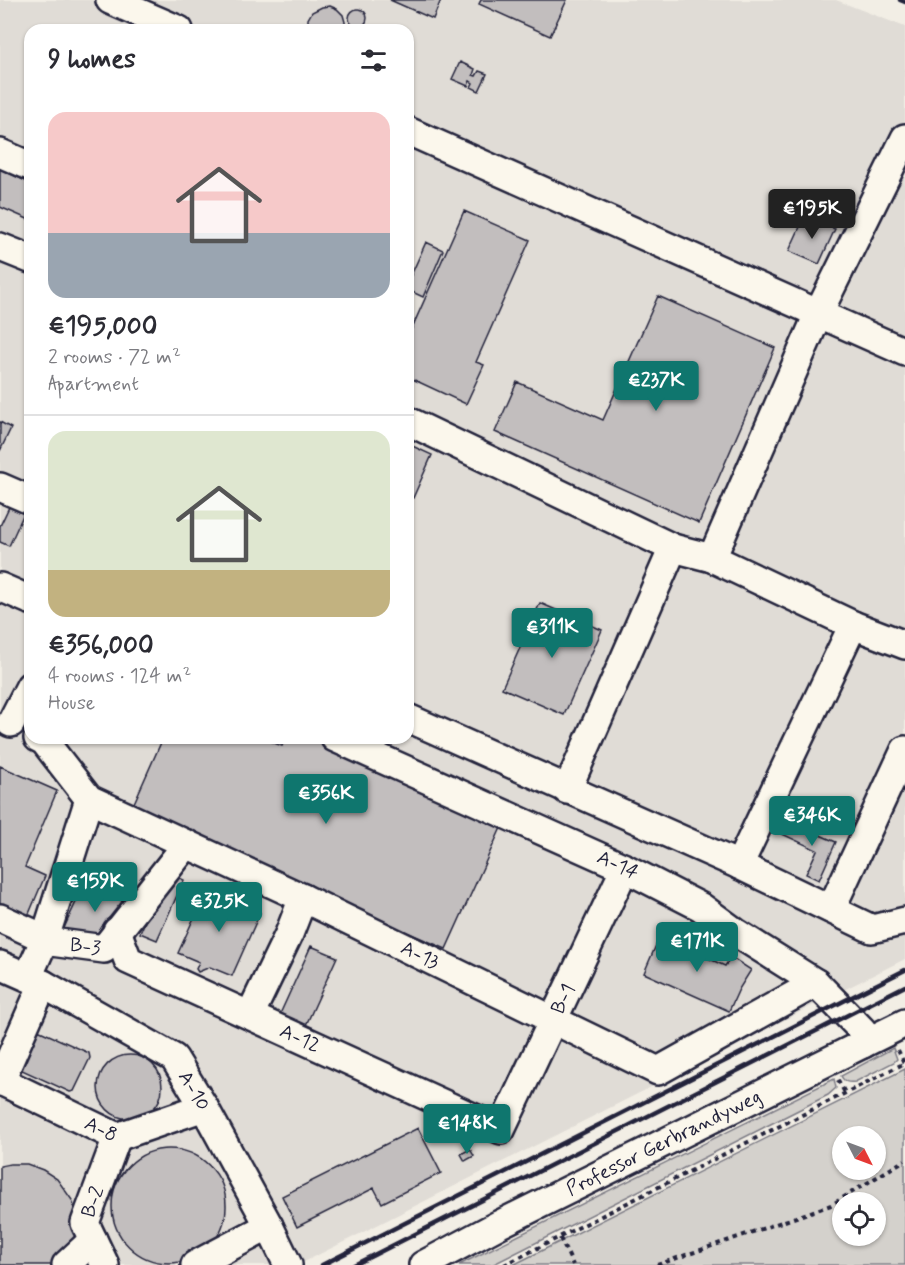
<!DOCTYPE html>
<meta charset="utf-8">
<style>
body{margin:0;font-family:Mynerve,sans-serif;background:#f2f2f3;color:#2b2b33;height:100vh;display:flex;flex-direction:column;font-size:22px;white-space:nowrap}
*{box-sizing:border-box;margin:0}
p{font-size:20px;color:#7c7c81}
.icon{flex:none;width:33px;height:33px;fill:none;stroke:currentColor;stroke-width:2;stroke-linecap:round;stroke-linejoin:round}
.map{position:relative;flex:1;overflow:hidden}
.side{position:absolute;left:24px;top:24px;width:390px;height:720px;display:flex;flex-direction:column;background:#fff;border-radius:18px;box-shadow:0 2px 4px #0004}
.side>*{flex:none}
.needle{width:39px;rotate:132deg}
.tools{position:absolute;left:832px;top:1126px;display:grid;gap:12px}
.tools a{display:grid;place-items:center;width:54px;height:54px;border-radius:50%;background:#fff;box-shadow:0 2px 4px #0004;font-size:30px}
.price{position:absolute;translate:-50% -51px;padding:0 14px;border-radius:6px;background:#0f766e;color:#fff;font-size:20px;line-height:39px;filter:drop-shadow(0 2px 3px #0008)}
.price::after{content:'';position:absolute;left:50%;top:36px;width:18px;height:14px;margin-left:-9px;background:inherit;clip-path:polygon(0 0,100% 0,50% 100%)}
.price.selected{background:#222;color:#fff}
ul{padding:0;list-style:none}
li{display:grid;align-content:center;gap:12px;height:318px;padding:0 24px}
li+li{border-top:2px solid #e1e1e2}
li span{display:grid;place-items:center;height:186px;border-radius:18px;color:#555}
li>.icon{margin-inline-start:auto}
span .icon{width:108px;height:108px;fill:#fffc;stroke-width:1}
li b{font-size:26px}
h2{display:flex;justify-content:space-between;align-items:center;height:72px;padding:0 24px;font-size:26px}
.map>svg:first-child{display:block}
</style>
<div class="map">
<svg width="905" height="1265" viewBox="0 0 905 1265">
<rect width="100%" height="100%" fill="#f2eee5"/>
<filter id="ink" filterUnits="userSpaceOnUse"><feTurbulence type="fractalNoise" baseFrequency=".0167" numOctaves="2"/><feDisplacementMap in="SourceGraphic" scale="12" xChannelSelector="R" yChannelSelector="G"/><feConvolveMatrix kernelMatrix="1 2 1 2 8 2 1 2 1" color-interpolation-filters="sRGB"/></filter>
<g filter="url(#ink)">
<path fill="#e0dcd6" fill-rule="evenodd" d="M0,0H836L905,27V959L298,1265H0ZM30,30H408V738H30Z"/>
<path fill="#d4d1cc" stroke="#7b7a84" stroke-width="1.5" fill-rule="evenodd" d="M893,1048L897,1059L894,1062L855,1082C848,1083 844,1082 841,1076Z
M905,1069V1265H513ZM843,1137H876V1170H843ZM843,1203H876V1236H843Z
M834,1079L836,1088L828,1095L492,1265H459Z"/>
<path fill="#c2bebe" stroke="#22223b" stroke-width="1.5" d="M390,0H441L433,19Z
M481,0H567L550,36L479,4Z
M330,6L337,9L343,15L345,22V30H308V19L312,12L322,7Z
M349 18a9 9 0 1 1 18 0a9 9 0 1 1-18 0Z
M460,62L475,69L473,75L476,76L479,71L487,74L479,91L471,87L473,83L470,81L468,86L452,79Z
M0,169L30,183V220L0,207Z
M464,211L530,240L476,362L484,365L466,404L408,377V337Z
M805,216L835,229L819,264L789,251Z
M426,242L443,250L423,297L408,290V282Z
M658,296L775,348L699,523L495,432L517,382L603,420Z
M0,422L11,428L0,451Z
M408,444L432,455L413,498L408,495Z
M10,505L25,511L9,546L0,542V526Z
M540,603L602,630L564,715L502,688Z
M163,738H262L282,746L285,738H316L505,819L446,949L130,812Z
M0,766L57,791L25,867L45,876L28,916L0,903Z
M788,821L836,842L819,880L806,874L817,850L782,834Z
M167,872L184,880L157,940L140,933Z
M85,883L127,903L115,930L103,925L95,942L64,928Z
M207,889L260,913L232,976L210,967L198,972L196,969L199,962L178,953Z
M660,936L725,966L731,957L751,970L739,989L729,1011L644,973Z
M311,946L337,957L306,1025L280,1014Z
M40,1031L89,1053L90,1058L74,1091L70,1092L22,1070L20,1066L36,1032Z
M98 1087a32 32 0 1 1 64 0a32 32 0 1 1-64 0Z
M418,1128L441,1173L382,1203L374,1188L297,1227L282,1196Z
M112 1206a57 57 0 1 1 114 0a57 57 0 1 1-114 0Z
M470,1149L474,1156L465,1161L461,1154Z
M10,1164H27L43,1170L57,1179L72,1200L77,1216V1233L75,1242L62,1265H0V1166Z"/>
<g fill="none" stroke-linecap="round" stroke-linejoin="round">
<defs>
<g id="minor">
<path d="M110,0L179,30"/>
<path d="M408,131L905,352"/>
<path d="M0,153L30,166"/>
<path d="M0,247L30,259"/>
<path d="M408,421L673,548L712,558L853,625L905,645"/>
<path d="M0,487L30,500"/>
<path d="M712,558L819,312L905,138"/>
<path d="M0,587L30,600"/>
<path d="M408,718L739,865L872,929L905,921"/>
<path d="M11,723L30,686"/>
<path id="s1" d="M38,738L44,741L89,799L303,898L658,1071L816,983"/>
<path id="s2" d="M335,738L625,868L701,907L735,932L816,983L862,1030L863,1044"/>
<path d="M567,790L673,548"/>
<path d="M739,865L853,625"/>
<path d="M831,909L905,750"/>
<path d="M0,918L35,934L44,941L89,799"/>
<path id="s3" d="M117,931L128,960L501,1130L625,868"/>
<path id="s4" d="M0,965L43,984L174,1058L204,1107L269,1226L288,1265"/>
<path id="s5" d="M28,977L44,941L104,949L187,844"/>
<path d="M250,1015L289,934L303,898"/>
<path id="s6" d="M1,1081L117,1137L204,1107"/>
<path d="M0,1082L43,984"/>
<path d="M66,1265L93,1240"/>
<path id="s7" d="M105,1265L85,1223L117,1137"/>
<path d="M195,1265L269,1226"/>
<path id="s8" d="M423,1265L500,1224L905,1023"/>
</g>
</defs>
<use href="#minor" stroke="#22223b" stroke-width="32"/>
<path stroke="#22223b" stroke-width="4" stroke-dasharray="4.5 4.5" stroke-linecap="butt" d="M898,1050L904,1063
M838,1080L845,1093
M560,1238L573,1265
M504,1265L905,1063
M657,1265L831,1205L905,1160"/>
<use href="#minor" stroke="#fbf7ec" stroke-width="27"/>
<path stroke="#22223b" stroke-width="4.5" d="M900,0L905,2
M322,1265L905,970
M354,1265L905,986"/>
</g>
</g>
<g text-anchor="middle" dominant-baseline="central" stroke-width="4.5" stroke-linejoin="round" paint-order="stroke">
<g font-size="20" fill="#22223b" stroke="#fbf7ec">
<text stroke="none"><textPath href="#s2" startOffset="310">A-14</textPath></text>
<text stroke="none"><textPath href="#s5" startOffset="81">B-3</textPath></text>
<text stroke="none"><textPath href="#s1" startOffset="446">A-13</textPath></text>
<text stroke="none"><textPath href="#s3" startOffset="586">B-1</textPath></text>
<text stroke="none"><textPath href="#s3" startOffset="220">A-12</textPath></text>
<text stroke="none"><textPath href="#s4" startOffset="236">A-10</textPath></text>
<text stroke="none"><textPath href="#s6" startOffset="111">A-8</textPath></text>
<text stroke="none"><textPath href="#s8" startOffset="270">Professor Gerbrandyweg</textPath></text>
<text stroke="none"><textPath href="#s7" startOffset="69">B-2</textPath></text>
</g>
</g>
</svg>
<div class="tools">
<a><svg class="needle" viewBox="-14 -14 28 28"><path d="M0-13l5 13h-10z" fill="#e53935"/><path d="M0 13l5-13h-10z" fill="#7c7c81"/></svg></a>
<a><svg class="icon" aria-label="locate" viewBox="0 0 24 24"><circle cx="12" cy="12" r="6"/><path d="M12 2v4M12 18v4M2 12h4M18 12h4"/></svg></a>
</div>
<b class="price selected" style="left:812px;top:240px">€195K</b>
<b class="price" style="left:656px;top:412px">€237K</b>
<b class="price" style="left:552px;top:659px">€311K</b>
<b class="price" style="left:326px;top:825px">€356K</b>
<b class="price" style="left:812px;top:847px">€346K</b>
<b class="price" style="left:95px;top:913px">€159K</b>
<b class="price" style="left:219px;top:933px">€325K</b>
<b class="price" style="left:697px;top:973px">€171K</b>
<b class="price" style="left:467px;top:1155px">€148K</b>
<section class="side">
<h2>9 homes<svg class="icon" aria-label="filters" viewBox="0 0 24 24"><path d="M4 7h16M4 17h16"/><circle cx="9" cy="7" r="2"/><circle cx="15" cy="17" r="2"/></svg></h2>
<ul>
<li><span style="background:linear-gradient(#f6c9c9 65%,#9aa5b1 0)"><svg class="icon" aria-label="home" viewBox="0 0 24 24"><path d="M3 11l9-7 9 7M6 9v11h12V9"/></svg></span><div><b>€195,000</b><p>2 rooms · 72 m²</p><p>Apartment</p></div></li>
<li><span style="background:linear-gradient(#dfe7d0 75%,#c2b280 0)"><svg class="icon" aria-label="home" viewBox="0 0 24 24"><path d="M3 11l9-7 9 7M6 9v11h12V9"/></svg></span><div><b>€356,000</b><p>4 rooms · 124 m²</p><p>House</p></div></li>
</ul>
</section>
</div>
